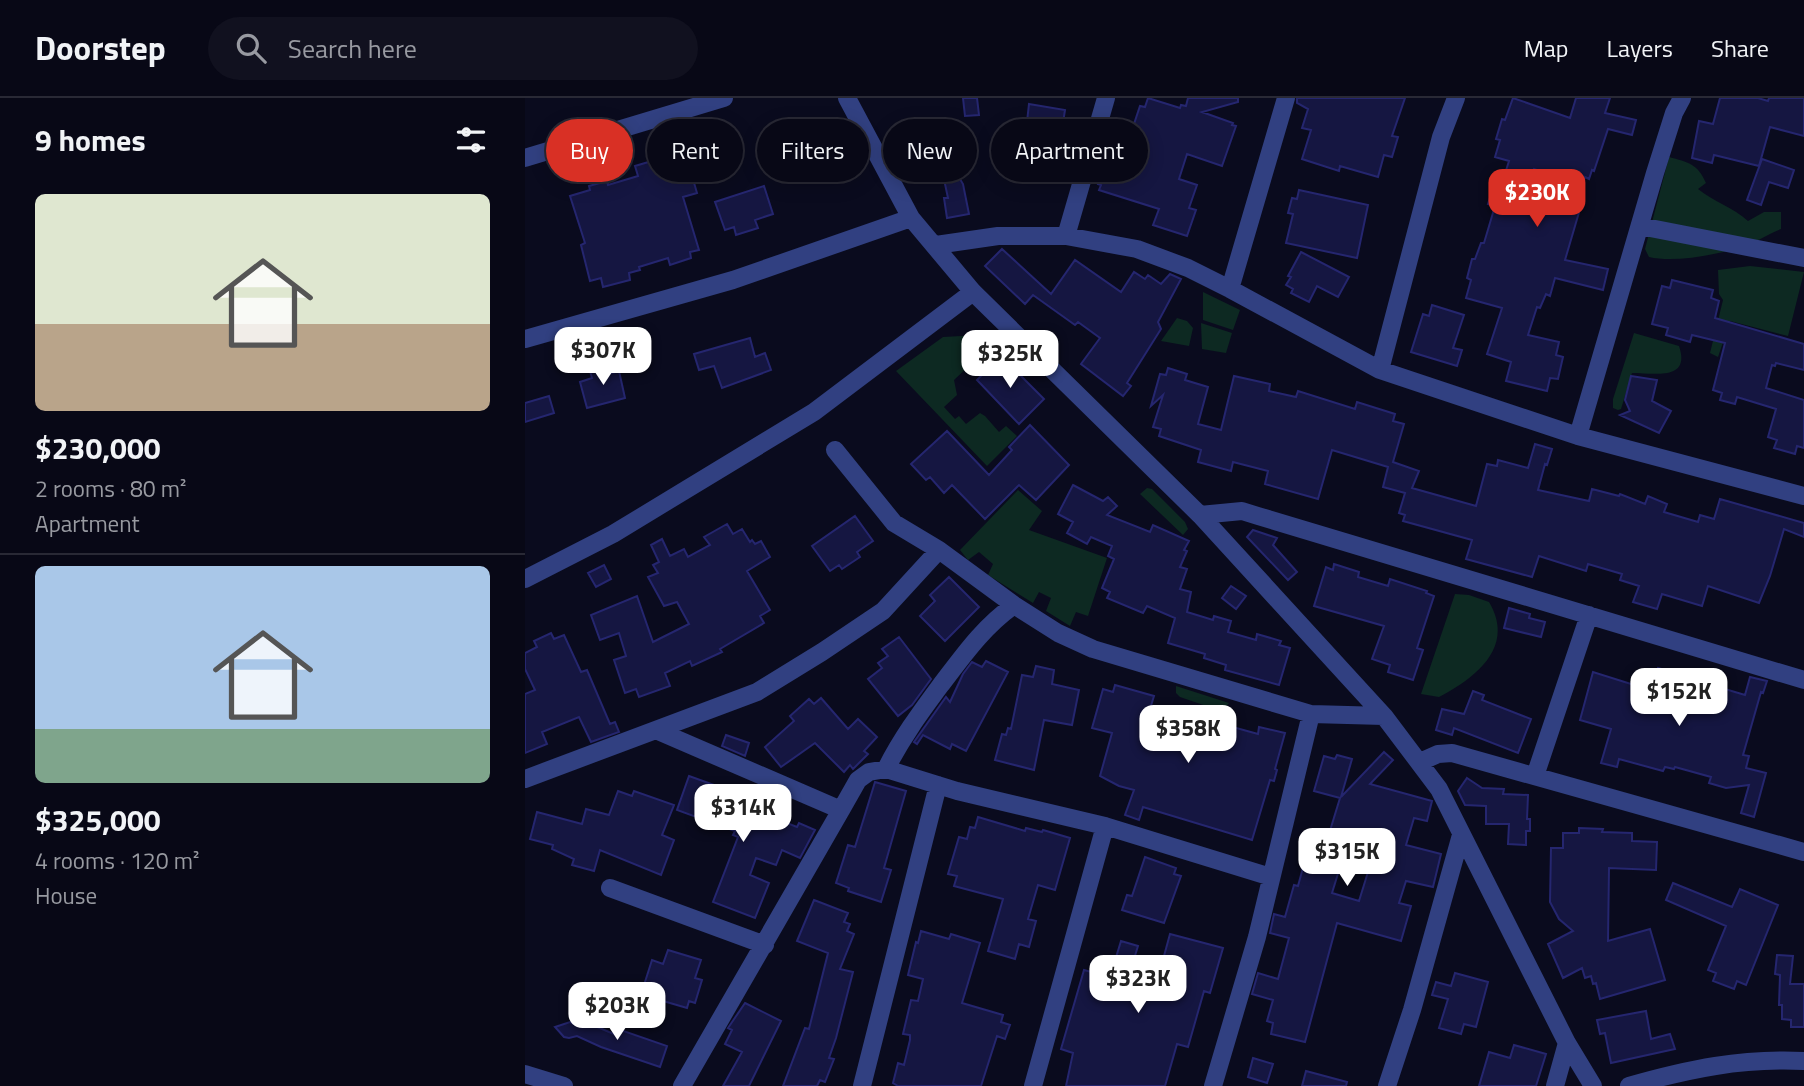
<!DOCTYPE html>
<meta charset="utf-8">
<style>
body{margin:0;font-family:"Titillium Web",sans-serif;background:#11111f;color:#f1f3f6;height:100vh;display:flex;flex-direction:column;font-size:26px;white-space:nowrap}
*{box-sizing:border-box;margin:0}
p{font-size:23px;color:#989aa1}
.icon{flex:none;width:38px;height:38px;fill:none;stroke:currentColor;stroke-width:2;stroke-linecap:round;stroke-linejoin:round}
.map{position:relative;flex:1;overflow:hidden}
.sheet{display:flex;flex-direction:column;background:#080816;width:525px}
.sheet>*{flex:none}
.top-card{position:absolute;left:21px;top:21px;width:665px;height:63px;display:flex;gap:14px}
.price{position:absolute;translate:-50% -60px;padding:0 16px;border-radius:14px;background:#fff;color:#222;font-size:23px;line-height:46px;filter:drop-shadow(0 2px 4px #0008)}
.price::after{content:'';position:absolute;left:50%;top:42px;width:21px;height:16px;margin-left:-10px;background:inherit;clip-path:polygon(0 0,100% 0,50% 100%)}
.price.on{background:#d93025;color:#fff}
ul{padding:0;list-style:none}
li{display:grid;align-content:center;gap:14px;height:371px;padding:0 35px}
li+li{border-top:2px solid #292935}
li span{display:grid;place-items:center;height:217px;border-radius:10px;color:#555}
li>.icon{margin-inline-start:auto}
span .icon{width:126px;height:126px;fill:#fffc;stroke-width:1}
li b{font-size:30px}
h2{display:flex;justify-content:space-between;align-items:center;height:84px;padding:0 35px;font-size:30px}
.tag{padding:0 24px;border-radius:32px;background:#080816;box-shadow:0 4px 18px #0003,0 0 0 2px #292935;font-size:24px;line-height:63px}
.tag.on{background:#d93025;color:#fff}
header{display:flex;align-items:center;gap:42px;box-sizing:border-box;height:98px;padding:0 35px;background:#080816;border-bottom:2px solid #292935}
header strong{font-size:33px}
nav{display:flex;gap:38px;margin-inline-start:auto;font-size:24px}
.search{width:490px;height:63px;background:#11111f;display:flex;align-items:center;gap:18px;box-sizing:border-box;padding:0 24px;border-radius:38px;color:#989aa1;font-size:26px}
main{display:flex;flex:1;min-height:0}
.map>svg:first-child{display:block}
</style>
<header>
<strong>Doorstep</strong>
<div class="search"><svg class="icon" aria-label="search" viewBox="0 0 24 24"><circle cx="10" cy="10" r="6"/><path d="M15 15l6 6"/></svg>Search here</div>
<nav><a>Map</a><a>Layers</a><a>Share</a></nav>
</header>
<main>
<section class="sheet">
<h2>9 homes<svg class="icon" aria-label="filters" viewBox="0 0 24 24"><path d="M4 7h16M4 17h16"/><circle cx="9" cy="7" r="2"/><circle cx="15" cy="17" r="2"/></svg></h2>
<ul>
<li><span style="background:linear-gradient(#dfe7d0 60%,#b9a48a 0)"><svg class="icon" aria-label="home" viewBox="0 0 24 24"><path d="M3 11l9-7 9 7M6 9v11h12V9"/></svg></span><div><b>$230,000</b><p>2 rooms · 80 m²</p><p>Apartment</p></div></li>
<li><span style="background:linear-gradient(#a9c7e8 75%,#7fa58c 0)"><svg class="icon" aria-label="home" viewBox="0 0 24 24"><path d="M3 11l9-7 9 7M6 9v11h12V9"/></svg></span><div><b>$325,000</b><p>4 rooms · 120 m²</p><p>House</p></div></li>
</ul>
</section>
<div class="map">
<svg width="1279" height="988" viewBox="0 0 1279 988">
<rect width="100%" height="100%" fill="#0a0b1e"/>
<path fill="#0d2922" d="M1144,59C1163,64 1173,66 1181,85L1173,91C1189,104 1208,109 1223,123L1239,114H1256V131C1243,136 1230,145 1216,149C1191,157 1149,165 1124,159L1120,151Z
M1225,168L1279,174L1263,238L1205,223L1193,259L1185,255L1198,202L1194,196L1193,172Z
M678,194L715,212L708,232L678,222Z
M652,220L662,223L668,230L664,248L636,243Z
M676,225L707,235L701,255L677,251Z
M1109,235L1154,248C1166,283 1129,275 1107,275L1096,311L1093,312L1088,310V301Z
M455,237L466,247L429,282L432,297L419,309L430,321L434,318L441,326L455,315L460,318L474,334L481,328L492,338L462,368L371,273L418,239Z
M622,390L627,391L660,424L663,431L658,437L615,396Z
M493,392L517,413L504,432L582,460L563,518L551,514L545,528L521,513L526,500L514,494L508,505L463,477L468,466L454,454L443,462L435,452Z
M930,496L944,497L964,504C991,549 950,580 914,599L896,596Z
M651,588L704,605L699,611L693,612L655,599L651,595Z"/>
<path fill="#151641" stroke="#25266f" stroke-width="2" fill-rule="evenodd" d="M438,0H452L454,17L440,18Z
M623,0L655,10L656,7L661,8L663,0H713V4L677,14L708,25L707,27L711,28L697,68L662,56L654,81L672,87L664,110L671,112L662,138L628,127L634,111L574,92L576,87L573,86L584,52L604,58L613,30L608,29L615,8L620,9Z
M772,0H880L867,38L873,39L867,59L859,57L853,79L815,68L814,73L777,61L786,32L777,30L783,11L772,5Z
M988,0L1045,20L1051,0H1085L1080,15L1111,22L1107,37L1083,31L1069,73L1067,72L1064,81L1060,79L1057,87L1009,71L1002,95L1055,111L1040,162L1083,171L1078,192L1030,180L1025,198L1021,196L1015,210L1012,209L1003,237L1034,244L1031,257L1038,259L1033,281L1025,280L1022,293L981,283L986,264L962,256L977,210L941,200L946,182L942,180L947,161H950L956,145H959L970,108L963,106L970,83L977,85L984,63L970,59L975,42L971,41L977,21L980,22Z
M1195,0H1233L1243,3L1244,0H1279V38L1245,29L1234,68L1189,57L1187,65L1167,60L1174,23L1188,26Z
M504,6L540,12L533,56L501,51L505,24H502Z
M154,55L157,66L163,64L172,95L158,99L174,152L165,154L166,160L145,167L143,160L114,169L115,172L104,175L105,182L78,189L76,180L65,183L56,147L60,145L45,98L65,92L64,88L82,83L83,87L113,78L110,68Z
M1237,61L1269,72L1263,90L1244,84L1236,107L1222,102Z
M426,66L438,86L444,116L422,120L419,100H423L417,72Z
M239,88L248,116L230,122L233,130L211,137L209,129L200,132L190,104Z
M774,92L843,107L832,160L761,145L768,116L763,115L767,100L772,101Z
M477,151L526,196L550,162L596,194L609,174L620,181L623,177L636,186L645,176L656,181L633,224L636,231L602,285L606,288L598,298L556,266L575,240L553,224L550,227L508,197L500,206L460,168Z
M776,154L824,179L813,199L792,188L784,204L766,195L768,191L761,187L766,179L763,178Z
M1147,182L1188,192L1186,200L1194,203L1190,220L1279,246V272L1251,265L1250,268L1247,267L1241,290L1279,302V350L1272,348L1270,356L1249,350L1252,342L1243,339L1251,311L1212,299L1210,306L1195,302L1197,295L1188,292L1200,245L1167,237L1165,244L1141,237L1143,230L1127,226L1137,188L1145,190Z
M907,207L939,217L928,250L937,252L932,268L886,254L898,216L904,218Z
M225,240L230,259L240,255L246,272L197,290L189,268L174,272L169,256Z
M476,258L519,301L494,326L452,282Z
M85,268L87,275L94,273L100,300L62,310L55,284L67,280L65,273Z
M643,270L662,276L660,282L683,289L673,326L696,332L709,278L745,286L744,293L771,299L773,293L830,311L832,304L870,316L868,323L879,326L868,364L894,373L887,390L951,408L962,366L972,368L973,362L1003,370L1010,346L1027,351L1022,367L1020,366L1013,392L1064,403L1067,391L1094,398L1095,396L1120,406L1123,398L1142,406L1139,414L1173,424L1175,417L1189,421L1195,401L1279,425V439L1259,431L1245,478L1234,505L1183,488L1177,508L1137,496L1132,511L1108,504L1114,488L1095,482L1097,476L1063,466L1061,473L1014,458L1007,479L941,461L947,442L878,423L880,417L874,415L880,395L858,389L863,369L807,352L793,401L740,386L743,373L708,364L706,373L673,364L676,352L634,338L636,331L628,329L638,297L626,308L635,276L641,277Z
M1106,278L1132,282L1127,303L1146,313L1134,335L1095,317L1105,313L1100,302Z
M24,298L29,315L0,324V305Z
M505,327L544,367L511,402L494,387L460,421L427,387L419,395L405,379L401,382L386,366L422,333L464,377L487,352L484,349Z
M548,387L578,403L583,399L592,408L582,417L625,434L628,427L664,443L659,452L662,453L655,469L662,471L655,491L666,494L662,514L688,522L689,518L706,523L703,534L731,542L732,536L756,543L754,547L765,550L754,587L700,572L701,567L679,560L680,556L643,545L650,520L622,508L618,515L582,500L585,494L577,490L589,461L583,458L587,448L566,439L562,446L542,435L548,424L533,416Z
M330,418L348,443L332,454L335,459L317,471L314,467L305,473L287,448Z
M202,426L208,436L217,431L225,444L227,442L230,446L236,443L245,459L222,473L245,512L235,518L239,525L195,551L197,554L167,568L165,563L140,575L145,588L114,599L111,591L100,595L89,562L101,558L94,535L75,542L66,517L112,498L128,544L164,526L152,504L139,508L123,479L133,475L128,467L134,464L126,447L137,441L145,458L159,451L163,459L185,447L179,439Z
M728,432L752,440L748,447L772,474L763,482L722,439Z
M809,466L834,474L833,479L863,488L865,481L902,493L901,495L909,498L892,550L898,552L888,582L863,574L865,567L847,561L859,528L789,508L801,469L808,472Z
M79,467L86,481L71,489L63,475Z
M424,479L454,509L420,543L395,518L410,503L405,497Z
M706,488L721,498L711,511L697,500Z
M984,510L1005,516L1004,520L1020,524L1016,539L979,530Z
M26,535L29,541L39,537L56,574L62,572L85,626L90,624L94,634L66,644L54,619L17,634L22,646L0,655V596L10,592L0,571V555L12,549L9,543Z
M374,539L406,581L387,607L373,618L343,581L357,570L353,565L363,558L357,551Z
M461,563L483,574L441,653L427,646L425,651L398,637L392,646L389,644L421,599L425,604L438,576L447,564L457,569Z
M511,568L529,572L527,586L554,592L547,627L519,622L509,672L470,662L477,636L481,637L483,630L486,631L497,577L508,579Z
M1133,570L1162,578L1160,586L1170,591L1198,598L1200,591L1220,597L1225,579L1242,583L1238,595L1236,594L1218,657L1224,658L1221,670L1241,675L1229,719L1216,715L1224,687L1201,690L1184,685L1186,679L1150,669L1149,671L1140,669L1138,673L1094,661L1092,669L1076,665L1086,631L1055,622L1068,574L1125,592Z
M590,587L629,598L617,637L646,646L657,609L694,621L693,625L733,636L734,629L760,635L750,671L752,672L749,683L745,682L727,742L618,709L614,722L600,717L609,692L594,688L575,678L587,635L567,630L578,591L588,594Z
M948,593L959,597L957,602L1006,621L993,655L929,630L927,637L911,632L917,611L939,616Z
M296,600L323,631L333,621L352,639L339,653L343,656L328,671L325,667L319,674L290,645L256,669L240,649L269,623L265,618L284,601L289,606Z
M201,637L224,645L220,658L197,648Z
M859,654L868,662L845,686L907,703L902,723L889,720L881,747L916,756L908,789L881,783L874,805L886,808L876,843L812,825L780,944L746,936L748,925L742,923L748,902L727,896L733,875L753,881L764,840L745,835L749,816L760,819L769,787L773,788L779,766L801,772L811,739L804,736L815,700L789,693L799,658L810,661L812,657L827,661L816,699ZM816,766L843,774L834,803L807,795Z
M164,678L206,693L203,700L212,703L206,717L244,731L249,720L272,729L274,725L290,732L275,760L257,752L251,767L231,760L225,777L244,785L230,820L188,804L213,739L208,737L210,733L152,712Z
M942,680L957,690L979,691L978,696L1003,697L1002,721H1005V733H1001V747L983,746L984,726H961V708L940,707L933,693Z
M350,684L381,693L359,770L366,772L356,804L323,793L324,790L311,785L323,747L330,749Z
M93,693L107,698L109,693L149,707L137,737L149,742L136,777L75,752L69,773L47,767L49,761L27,751L28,747L5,741L12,714L57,726L61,711L84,717Z
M453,719L500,733L501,730L517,734L518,732L545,740L530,792L513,787L503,821L511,823L504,849L494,846L490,861L463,853L478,801L429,788L432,778L423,776L434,739L442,741L445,729L450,730Z
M1054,730L1078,731L1077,734L1107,735V743L1132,744L1131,772L1084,770L1083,843L1125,831L1140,882L1075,901L1071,885L1068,886L1066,878L1060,880L1057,870L1038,880L1023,846L1048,833L1034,821L1025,804L1026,750H1038V735H1054Z
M620,759L651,770L649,776L656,778L639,825L597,812L602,797L607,798Z
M1148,785L1207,809L1215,791L1253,807L1221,887L1212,883L1209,891L1188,883L1191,875L1183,872L1201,828L1141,802Z
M289,802L323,815L319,824L325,826L322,833L329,836L315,871L328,874L311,940L304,960L309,961L300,984L295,982L292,988H258L280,930L284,931L303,855L272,843Z
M396,833L424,841L426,836L455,845L437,905L478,917L476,924L485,927L480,941L472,938L456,988H373L368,985L373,965L379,967L385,942V937L378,936L386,902L393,903L398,881L383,877L391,844L393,845Z
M645,836L698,850L685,895L679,893L663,949L652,946L640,988H541L548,955L536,951L559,872L585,879L596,843L613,848L609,861L636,869Z
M143,852L176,862L170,880L177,882L170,905L164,903L162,910L128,900L131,891L119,887L127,862L138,866Z
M1252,857L1268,858L1265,886H1279V929H1266V922L1257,921V907H1254L1255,877L1250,876Z
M930,875L963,884L951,929L939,926L936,936L914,930L923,901L907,897L911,884L926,888Z
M220,905L256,923L224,988H198L217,954L200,946L207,932L203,930Z
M1121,913L1126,941L1145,936L1150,951L1086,965L1080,935L1075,936L1072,922Z
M58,923L89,936L90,930L142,948L135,969L76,949L52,938L44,940L39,939L30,929L45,924L56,929Z
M989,947L1021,956L1011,988H954L964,954L985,960Z
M728,960L748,966L742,985L723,979Z
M781,973L822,984L821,988H777Z"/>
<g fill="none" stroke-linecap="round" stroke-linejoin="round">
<path stroke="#314081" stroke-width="18" d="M322,0L386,120L448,194L675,417L859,618L914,691L1042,945L1068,988
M0,60L199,0
M1115,128L1279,160
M541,138L581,0
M411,147L473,138H541L612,151L663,170L705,191L855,272L1053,338L1279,398
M705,191L761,0
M0,241L208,182L386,120
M855,272L916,39L931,0
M1053,338L1130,75L1149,15L1157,0
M310,352L369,425L414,452L489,507L533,535L568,551L786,616L859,618
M675,417L717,413L733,418L1279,582
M0,481L88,436L289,314L448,194
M133,633L316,712L333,682L344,674L361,671L432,693L580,728L746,779
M895,664L913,656L927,655L1279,754
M361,671C376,641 395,615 415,588C438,558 457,530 489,507
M1010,678L1064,517
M0,681L232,594L297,554L358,513L414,452
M85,790L240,847
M0,976L39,988
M157,988L316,712
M337,988L413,687
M508,988L580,728
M688,988L732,839L786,616
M862,988L887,912L936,737
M1030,988L1042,945
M1104,988C1164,971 1216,960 1279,963"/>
</g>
</svg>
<b class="price on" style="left:1012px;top:131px">$230K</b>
<b class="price" style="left:78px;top:289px">$307K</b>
<b class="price" style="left:485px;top:292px">$325K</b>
<b class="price" style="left:1154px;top:630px">$152K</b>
<b class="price" style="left:663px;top:667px">$358K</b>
<b class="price" style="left:218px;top:746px">$314K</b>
<b class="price" style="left:822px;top:790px">$315K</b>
<b class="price" style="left:613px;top:917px">$323K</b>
<b class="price" style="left:92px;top:944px">$203K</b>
<div class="top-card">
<a class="tag on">Buy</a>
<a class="tag">Rent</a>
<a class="tag">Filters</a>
<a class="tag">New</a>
<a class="tag">Apartment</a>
</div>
</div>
</main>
